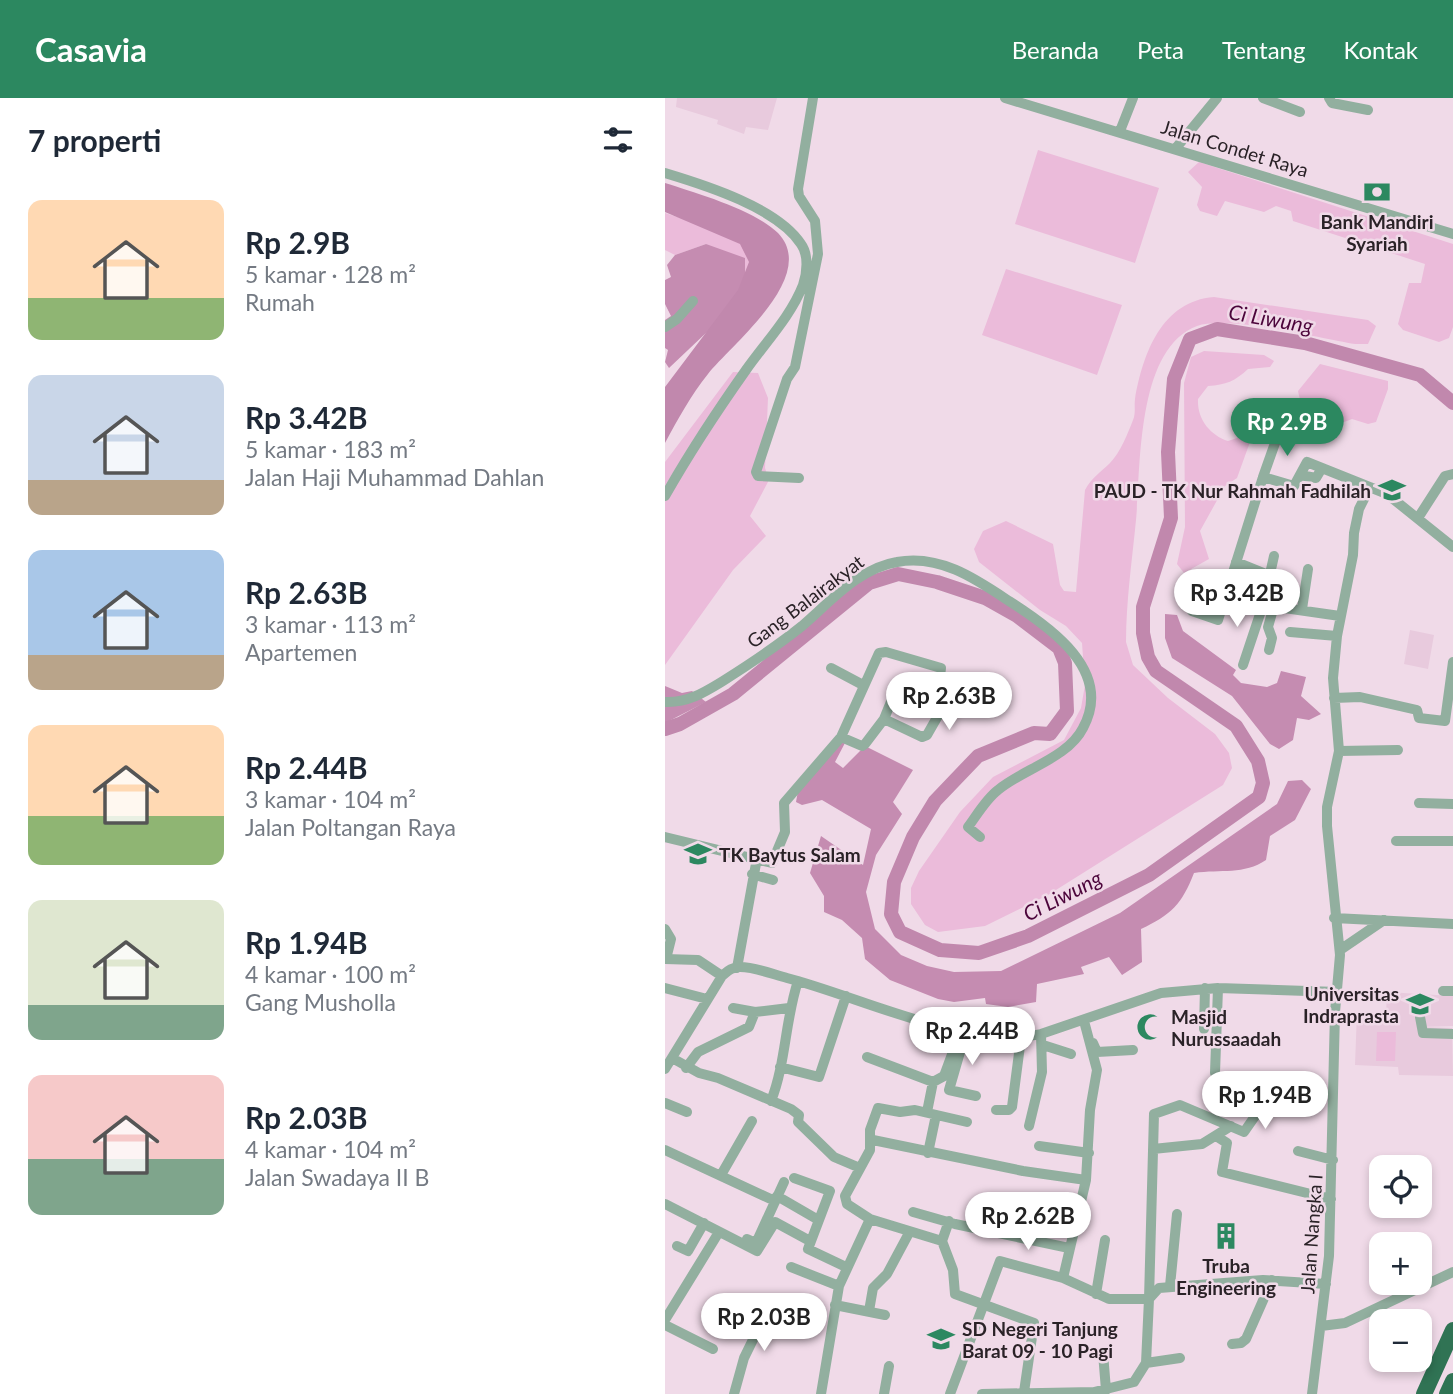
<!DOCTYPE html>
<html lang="id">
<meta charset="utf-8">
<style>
body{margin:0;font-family:Lato,sans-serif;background:#f6f6f7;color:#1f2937;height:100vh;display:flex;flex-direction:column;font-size:26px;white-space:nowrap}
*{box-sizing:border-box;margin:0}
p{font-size:23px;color:#747a83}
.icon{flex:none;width:38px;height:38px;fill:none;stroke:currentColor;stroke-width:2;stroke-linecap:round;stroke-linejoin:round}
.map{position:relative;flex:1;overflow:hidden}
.drawer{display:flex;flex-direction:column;background:#fff;width:665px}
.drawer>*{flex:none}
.fabs{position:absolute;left:704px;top:1057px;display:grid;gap:14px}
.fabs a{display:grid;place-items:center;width:63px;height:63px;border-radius:14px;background:#fff;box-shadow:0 4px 10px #0003;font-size:35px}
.price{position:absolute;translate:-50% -60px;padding:0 16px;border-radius:24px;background:#fff;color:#222;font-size:23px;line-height:46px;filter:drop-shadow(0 2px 4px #0008)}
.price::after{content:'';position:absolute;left:50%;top:42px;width:21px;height:16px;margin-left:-10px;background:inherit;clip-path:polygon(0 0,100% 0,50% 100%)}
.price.selected{background:#2c8860;color:#fff}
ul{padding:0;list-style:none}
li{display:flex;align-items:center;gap:21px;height:175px;padding:0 28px}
li span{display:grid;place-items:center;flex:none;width:196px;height:140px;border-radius:14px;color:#555}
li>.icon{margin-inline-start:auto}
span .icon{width:84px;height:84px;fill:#fffc;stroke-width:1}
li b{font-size:30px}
h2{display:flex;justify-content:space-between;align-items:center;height:84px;padding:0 28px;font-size:30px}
header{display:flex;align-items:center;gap:42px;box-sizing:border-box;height:98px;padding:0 35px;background:#2c8860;color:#fff}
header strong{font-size:33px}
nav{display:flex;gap:38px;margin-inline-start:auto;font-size:24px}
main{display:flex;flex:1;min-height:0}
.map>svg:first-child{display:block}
</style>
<header>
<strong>Casavia</strong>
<nav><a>Beranda</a><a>Peta</a><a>Tentang</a><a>Kontak</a></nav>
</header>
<main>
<section class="drawer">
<h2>7 properti<svg class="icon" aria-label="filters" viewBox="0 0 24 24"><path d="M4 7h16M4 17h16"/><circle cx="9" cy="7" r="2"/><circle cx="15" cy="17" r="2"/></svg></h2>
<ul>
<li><span style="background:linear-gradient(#ffd9b3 70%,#8fb573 0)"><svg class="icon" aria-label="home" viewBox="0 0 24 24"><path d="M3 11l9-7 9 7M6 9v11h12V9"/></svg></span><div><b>Rp 2.9B</b><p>5 kamar · 128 m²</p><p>Rumah</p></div></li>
<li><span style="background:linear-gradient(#c9d6e8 75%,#b9a48a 0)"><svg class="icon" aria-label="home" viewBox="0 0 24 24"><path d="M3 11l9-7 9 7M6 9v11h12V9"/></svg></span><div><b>Rp 3.42B</b><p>5 kamar · 183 m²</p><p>Jalan Haji Muhammad Dahlan</p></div></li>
<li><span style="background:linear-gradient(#a9c7e8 75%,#b9a48a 0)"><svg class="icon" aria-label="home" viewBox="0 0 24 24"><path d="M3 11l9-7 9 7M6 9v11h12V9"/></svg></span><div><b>Rp 2.63B</b><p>3 kamar · 113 m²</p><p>Apartemen</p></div></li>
<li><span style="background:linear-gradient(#ffd9b3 65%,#8fb573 0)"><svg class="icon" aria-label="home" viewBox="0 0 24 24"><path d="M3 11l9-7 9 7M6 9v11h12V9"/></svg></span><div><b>Rp 2.44B</b><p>3 kamar · 104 m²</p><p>Jalan Poltangan Raya</p></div></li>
<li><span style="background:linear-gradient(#dfe7d0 75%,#7fa58c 0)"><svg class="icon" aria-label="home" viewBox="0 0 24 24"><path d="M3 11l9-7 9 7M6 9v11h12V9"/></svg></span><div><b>Rp 1.94B</b><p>4 kamar · 100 m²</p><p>Gang Musholla</p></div></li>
<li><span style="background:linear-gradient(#f6c9c9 60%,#7fa58c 0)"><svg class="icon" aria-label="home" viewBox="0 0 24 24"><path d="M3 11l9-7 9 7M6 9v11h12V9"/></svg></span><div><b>Rp 2.03B</b><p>4 kamar · 104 m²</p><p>Jalan Swadaya II B</p></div></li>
</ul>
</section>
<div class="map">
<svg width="788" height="1296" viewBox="0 0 788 1296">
<rect width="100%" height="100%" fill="#f0dae8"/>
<path fill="#e8cadd" d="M12,0H112L103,32L81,29L79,36L52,26L53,22L11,9Z
M745,532L769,537L763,571L739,566Z
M722,894L788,898V928L753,929L787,930L788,978L734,977L733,969L690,967L692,914L721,915Z"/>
<path fill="#ebbbda" d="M373,52L494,90L470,165L350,126Z
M534,64L788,146V229L784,240L774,244L738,232L733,226L744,185H756L760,166L628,123L626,113L611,108L599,114L560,103L552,118L535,113L532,107L537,89L523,74Z
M0,115L75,139L92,152L89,183L41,146L10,157L0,152Z
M341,171L457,207L432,277L317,237Z
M549,199L703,222L711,228L703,246H690C654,240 563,217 532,228C471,251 476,369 471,422C467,463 461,503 461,544L468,567L503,600L550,636L564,655L567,670L558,687L383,797L320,828L273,834L260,827L246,806V790L254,773L295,714L328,679L399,642L416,610L420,587L417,545L401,528L375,512L314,464L309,451L318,433L341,423L388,446L395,487L399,493L411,494L420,392C427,379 435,375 445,365C455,355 463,335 468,322C471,315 469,308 470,301C478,255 497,203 549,199Z
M539,253L599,257L609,263L605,269L583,271C570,283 561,287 543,288L533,301C532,321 545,337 563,343L581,337L585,344L572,380L560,388L535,433L544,461L519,475L512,466L520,429L519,285L526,259Z
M655,266L723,283V291L711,324L703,326L687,321C671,327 658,332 640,324L633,293Z
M68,274L93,275L103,300L100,370L104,382L85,418L101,438L68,472L0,567V364Z
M712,934H731L730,963H711Z"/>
<path fill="#c58cb1" d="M41,146L80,160V198L4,270L0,264L3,252L0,250V222L6,218L0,206V182L6,179L2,167L10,157Z
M500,516L512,517L518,533L571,572L568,577L576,585L602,589L612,585L616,573L641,579L636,598L656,616L644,622L632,620L628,642L614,651L605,646L567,598L507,560L500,540Z
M0,588L17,595L27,593L41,604L0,625Z
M176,641L181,643L170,664L178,670L200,648L248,672L228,704L237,716L211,757L201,794L210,831L236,857L262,868L289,874L336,873L455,815L612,706L623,683L637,682L646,691L630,722L605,738L601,762C579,777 556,771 529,775C517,806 506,817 476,831L477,864L457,877L444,859L416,869L419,876L372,886L371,904L343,909L321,906L320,900L289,904L273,901L225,882L200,861L197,840L177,822L159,814V798L145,775L156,738L198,767L206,731L157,702L137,707L131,704L133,693Z"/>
<path fill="#c188ad" d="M0,85C31,95 90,112 113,135C154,178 68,245 43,276C26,297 13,321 0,345V289L73,192L84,164L75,146L0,114Z"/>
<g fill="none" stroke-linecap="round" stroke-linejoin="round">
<path stroke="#c188ad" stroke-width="14" d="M0,631L15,626L68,596L204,485L233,476L272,484L320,500L352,518L394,550L400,565L402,613L385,636L369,635L313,658L270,703L248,739L229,784L226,816L235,834L275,852L314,855L363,838L484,777L594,699L598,685L593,663L571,628L491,573L483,559L478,535V509L506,420L503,354L509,281L525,241L552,231L640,245L755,277L788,305"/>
<path stroke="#92af9f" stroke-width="10" d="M340,0L788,136
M598,0L635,14
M664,0L667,5L703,12
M455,33L468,0
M511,50L552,0
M0,75C40,87 113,110 136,146C144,157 142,175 138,187C126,218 100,245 81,272C52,313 25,354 0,398
M0,229L12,221L28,203
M635,377L651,380L657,370
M598,379L615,331
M134,380L93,378L91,374L122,281L130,269L153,156L150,123L134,98L133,91L148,0
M753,420L780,378L788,376
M609,458L598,507L675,518
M571,464L603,477
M637,511L643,471
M527,513L553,522L598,379L629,388L642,364L722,396L788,449
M625,534L672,538
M604,552L607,540L603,529L609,508
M578,567L598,507
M166,570L198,587
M669,600L695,599L752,612L754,620L780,623L788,564
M0,604C23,605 40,594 58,583C85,566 112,548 137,528C165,504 194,470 232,464C275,456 311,481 344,503C385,529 449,573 418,630C403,660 358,671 333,692C321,701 312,717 303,729L315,739
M176,639L197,648L200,646L219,621L228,599
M674,653L733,652
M754,705L788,706
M0,739L107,765L120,734L119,705L176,639L214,555L221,554L276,570L273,596L282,602L262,637L257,639L219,621
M731,743H788
M87,776L108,782
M669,820L788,826
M0,831L6,841L1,861
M675,852L719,822
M0,861L33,862L57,878
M72,870L92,760
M0,890L42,901
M778,893H788
M68,910L90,914L124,910
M755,919L758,935L788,936
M539,931L540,890
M428,945L432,954L468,952
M378,947L406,956
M295,954L284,992L311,998
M202,959L268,984L279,978L296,932
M7,960L34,975L53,980L126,1011L134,1017L133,1024L169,1059L195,1070
M115,969L154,979L181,898
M21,970L33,954L84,929L90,914
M0,971L57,878C63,873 67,869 75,869C90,869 107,876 122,880C193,898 305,953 376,936L496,895L553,890L672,894
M550,975L553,890
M106,1003C121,965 120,922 133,883
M0,1005L22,1014
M331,1012H344L347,1009L356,940
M262,1014L268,984
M364,1028L377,974L376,936
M551,1038L562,1045L557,1074L666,1101
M208,1042L358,1073L421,1082
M374,1048L424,1055
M488,1051L537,1046L566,1028
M0,1052L110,1103
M633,1053L668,1062
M263,1055L271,1017
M56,1077L87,1023
M129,1080L165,1093L143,1151L181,1169
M112,1098L150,1120
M0,1106L92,1153L110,1124L145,1143
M248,1114L290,1126L404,1150
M205,1121L182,1106L180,1098L205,1052V1032L213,1010L235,1014L250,1012L302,1024
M82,1141L91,1145L119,1084
M277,1143L288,1172L290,1196L369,1225L359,1294
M12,1148L23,1153L39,1125
M126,1169L174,1188
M398,1180L421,1082L425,1012L432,972L419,923
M505,1188L512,1116
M431,1196L440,1142
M170,1207L220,1217
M204,1213L208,1190L222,1176L244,1135
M0,1222L54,1134
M0,1227L48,1251
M656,1228L680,1225L788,1174
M567,1246L576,1245L581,1241L607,1182
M438,1255L441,1292
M481,1265L515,1260
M69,1296L79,1260L105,1207
M156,1296L174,1188L205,1121L277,1143L284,1123
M219,1296L224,1268
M285,1296L335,1163L398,1180L444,1201H484L489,1016L515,1007L579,1034L611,988L624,992
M317,1296L429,1294L469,1284L481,1265L484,1201L494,1190L598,1182L661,1186
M647,1296L664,1158L670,914L675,857L662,728V709L674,653L668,580L672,538L688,457L689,435L694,411L705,389"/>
<path stroke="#307354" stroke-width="16" d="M759,1296L788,1232
M782,1296L788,1283"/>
</g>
<defs>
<symbol id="bank-bare" viewBox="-9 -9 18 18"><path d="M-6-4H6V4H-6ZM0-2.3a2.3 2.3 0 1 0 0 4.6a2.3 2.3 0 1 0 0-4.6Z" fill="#2c8860" stroke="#f0dae8" stroke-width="2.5" paint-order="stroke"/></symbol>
<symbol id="school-bare" viewBox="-9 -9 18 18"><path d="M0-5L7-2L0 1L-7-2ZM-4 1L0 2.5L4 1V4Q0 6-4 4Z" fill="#2c8860" stroke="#f0dae8" stroke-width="2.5" paint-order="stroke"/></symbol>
<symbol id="university-bare" viewBox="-9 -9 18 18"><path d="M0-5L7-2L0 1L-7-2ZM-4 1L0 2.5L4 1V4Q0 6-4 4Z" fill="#2c8860" stroke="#f0dae8" stroke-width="2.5" paint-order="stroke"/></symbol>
<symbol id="mosque-bare" viewBox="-9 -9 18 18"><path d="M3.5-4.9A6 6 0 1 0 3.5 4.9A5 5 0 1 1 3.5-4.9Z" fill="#2c8860" stroke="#f0dae8" stroke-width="2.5" paint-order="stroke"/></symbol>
<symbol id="building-bare" viewBox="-9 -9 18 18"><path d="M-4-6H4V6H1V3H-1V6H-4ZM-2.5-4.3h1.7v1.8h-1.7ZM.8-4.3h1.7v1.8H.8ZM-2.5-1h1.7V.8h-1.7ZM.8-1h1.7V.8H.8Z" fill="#2c8860" stroke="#f0dae8" stroke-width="2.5" paint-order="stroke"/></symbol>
</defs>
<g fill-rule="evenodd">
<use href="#bank-bare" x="693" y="75" width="38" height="38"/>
<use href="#school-bare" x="708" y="373" width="38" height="38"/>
<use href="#school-bare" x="14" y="737" width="38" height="38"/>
<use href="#university-bare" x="736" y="887" width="38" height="38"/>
<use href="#mosque-bare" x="466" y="910" width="38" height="38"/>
<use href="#building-bare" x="542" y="1119" width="38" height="38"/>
<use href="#school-bare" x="257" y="1222" width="38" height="38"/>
</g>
<g text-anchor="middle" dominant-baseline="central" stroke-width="5" stroke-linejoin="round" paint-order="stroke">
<g font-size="19" fill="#2a2227" stroke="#f0dae8">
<text transform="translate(570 50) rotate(17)">Jalan Condet Raya</text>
<text transform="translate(140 503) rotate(-37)">Gang Balairakyat</text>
<text transform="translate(646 1136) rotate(-86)">Jalan Nangka I</text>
</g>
<g font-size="19" font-weight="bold" fill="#2a2227" stroke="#f0dae8" text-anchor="start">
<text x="712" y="123" text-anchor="middle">Bank Mandiri<tspan x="712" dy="22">Syariah</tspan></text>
<text x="706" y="392" text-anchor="end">PAUD - TK Nur Rahmah Fadhilah</text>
<text x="54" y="756">TK Baytus Salam</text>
<text x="734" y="895" text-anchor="end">Universitas<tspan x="734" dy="22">Indraprasta</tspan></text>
<text x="506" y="918">Masjid<tspan x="506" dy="22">Nurussaadah</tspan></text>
<text x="561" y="1167" text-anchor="middle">Truba<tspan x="561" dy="22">Engineering</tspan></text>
<text x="297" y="1230">SD Negeri Tanjung<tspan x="297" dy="22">Barat 09 - 10 Pagi</tspan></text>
</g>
<g font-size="21" font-style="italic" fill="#4c053b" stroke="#f0dae8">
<text transform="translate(606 220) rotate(10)">Ci Liwung</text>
<text transform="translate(397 797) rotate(-27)">Ci Liwung</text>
</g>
</g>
</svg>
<div class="fabs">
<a><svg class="icon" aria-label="locate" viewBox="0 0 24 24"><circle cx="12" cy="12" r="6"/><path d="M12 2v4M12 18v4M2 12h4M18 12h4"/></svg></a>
<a>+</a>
<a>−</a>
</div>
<b class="price selected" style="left:622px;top:360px">Rp 2.9B</b>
<b class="price" style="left:572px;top:531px">Rp 3.42B</b>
<b class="price" style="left:284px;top:634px">Rp 2.63B</b>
<b class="price" style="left:307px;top:969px">Rp 2.44B</b>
<b class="price" style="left:600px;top:1033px">Rp 1.94B</b>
<b class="price" style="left:363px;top:1154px">Rp 2.62B</b>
<b class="price" style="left:99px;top:1255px">Rp 2.03B</b>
</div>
</main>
